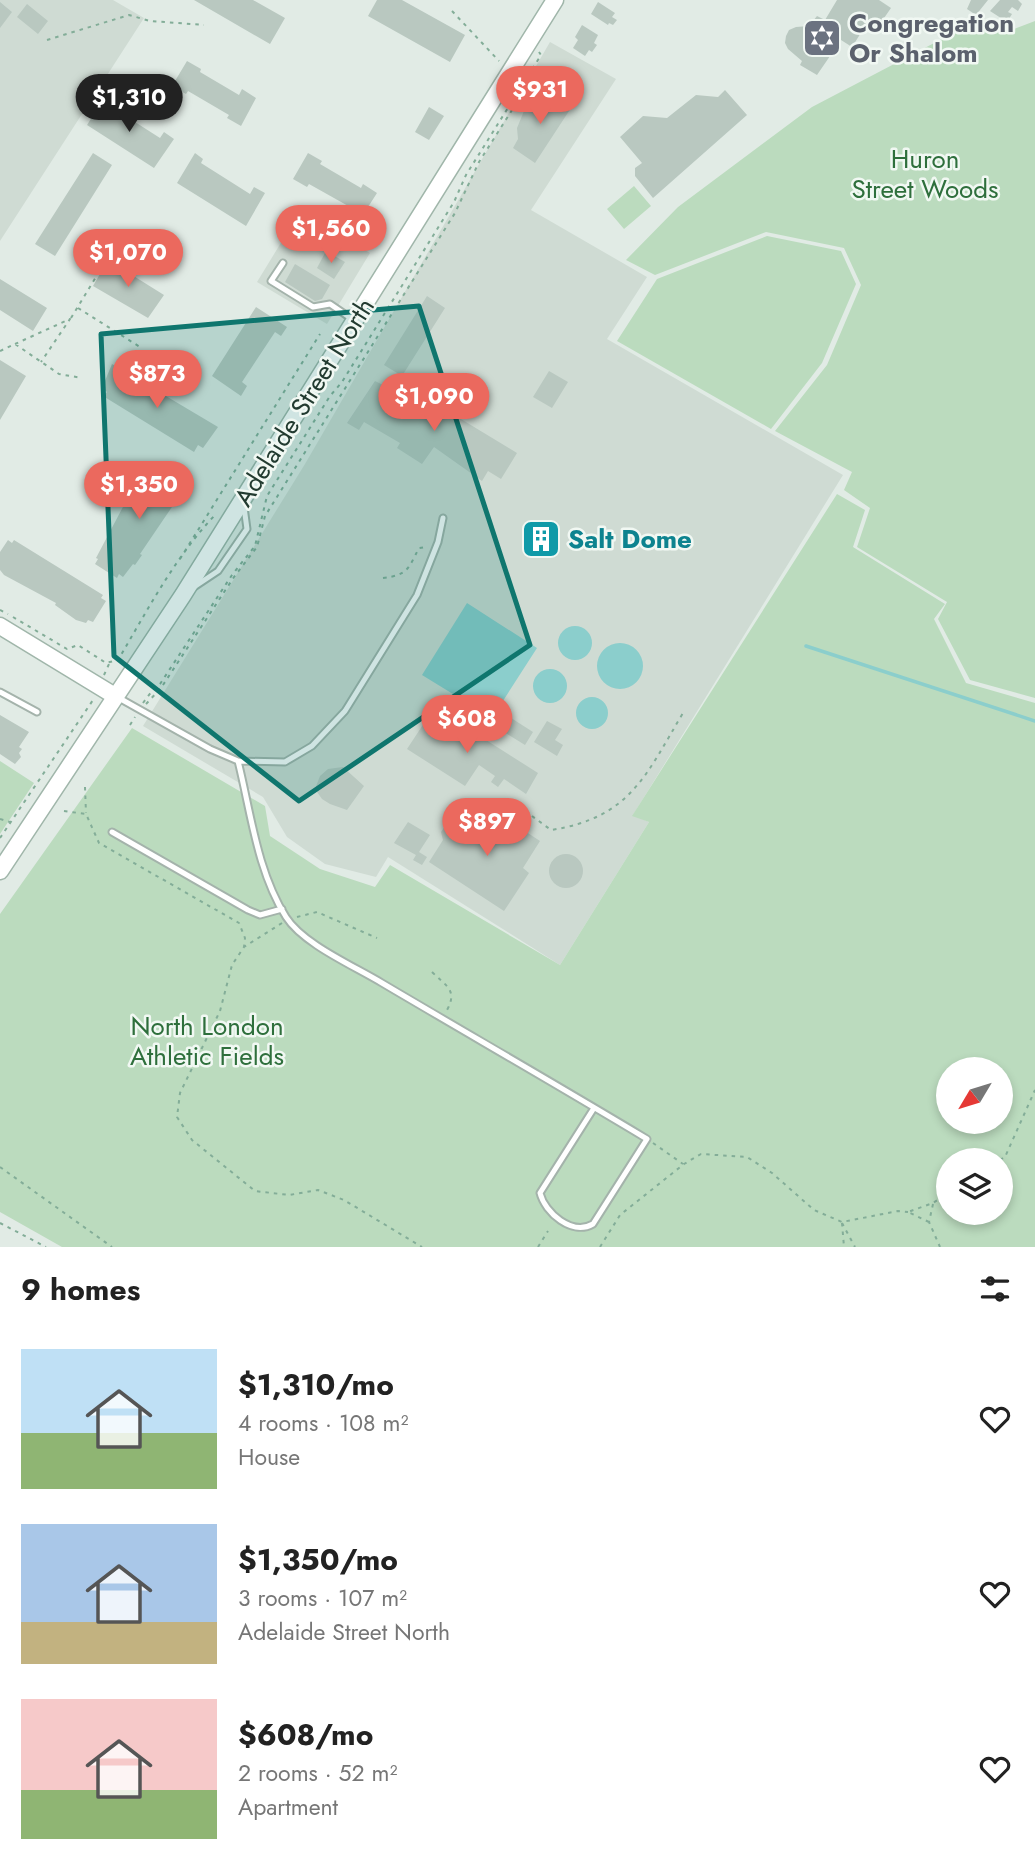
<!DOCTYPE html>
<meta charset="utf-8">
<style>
body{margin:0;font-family:Jost,sans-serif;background:#f6f6f6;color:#222;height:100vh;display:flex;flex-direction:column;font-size:26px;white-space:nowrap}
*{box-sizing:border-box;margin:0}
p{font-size:23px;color:#767676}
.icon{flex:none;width:38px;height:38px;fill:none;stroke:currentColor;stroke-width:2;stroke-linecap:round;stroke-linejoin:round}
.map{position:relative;height:1247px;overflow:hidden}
.side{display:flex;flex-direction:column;background:#fff;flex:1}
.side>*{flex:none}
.needle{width:46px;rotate:232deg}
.buttons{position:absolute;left:936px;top:1057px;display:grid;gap:14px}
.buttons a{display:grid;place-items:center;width:77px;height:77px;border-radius:50%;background:#fff;box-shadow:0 4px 10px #0003;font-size:35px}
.price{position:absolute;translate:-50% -60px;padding:0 16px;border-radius:24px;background:#eb695e;color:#fff;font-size:23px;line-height:46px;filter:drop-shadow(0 2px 4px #0008)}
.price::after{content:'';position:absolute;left:50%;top:42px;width:21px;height:16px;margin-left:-10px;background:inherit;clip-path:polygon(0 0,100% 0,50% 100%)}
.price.current{background:#222;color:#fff}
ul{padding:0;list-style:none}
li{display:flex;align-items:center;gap:21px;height:175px;padding:0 21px}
li span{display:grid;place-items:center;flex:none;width:196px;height:140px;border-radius:0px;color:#555}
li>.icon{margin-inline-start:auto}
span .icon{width:84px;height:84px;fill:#fffc;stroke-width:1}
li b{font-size:30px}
h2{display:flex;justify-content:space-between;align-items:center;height:84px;padding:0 21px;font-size:30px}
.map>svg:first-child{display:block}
</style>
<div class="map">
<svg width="1035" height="1247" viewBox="0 0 1035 1247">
<rect width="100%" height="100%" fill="#e1ebe5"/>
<path fill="#cfdbd3" d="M0,0H113L144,18L0,241Z
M550,42L616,79L531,210L647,277L607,339L843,475L633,815L649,822L560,965L388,857L376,877L325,864L287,837L263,797L143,726L305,464Z
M301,210L370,253L327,324L257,282Z"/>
<path fill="#bbdbbe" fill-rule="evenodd" d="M980,19L1003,33L1035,21V698L970,680L938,619L947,602L857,547L870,508L844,490L852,472L775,431L827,365L861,285L844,248L766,232L655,275L626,260L678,207L812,107Z
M634,186L651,206L624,229L607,209Z
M767,236L841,251L856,284L822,363L771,429L617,341L657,279Z
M837,494L865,510L853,547L945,604L934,619L966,683L1035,703V1247H62L0,1212V914L132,728L265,806L270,836L320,869L375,887L390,865L560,965L649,822L632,816ZM948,1069H1001V1122H948ZM948,1160H1001V1213H948Z
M0,761L34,783L0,834Z"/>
<path fill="#8bcecc" d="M467,603L537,648L492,718L422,675Z
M558 643a17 17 0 1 1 34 0a17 17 0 1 1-34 0Z
M597 666a23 23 0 1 1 46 0a23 23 0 1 1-46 0Z
M533 686a17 17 0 1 1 34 0a17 17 0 1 1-34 0Z
M576 713a16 16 0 1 1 32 0a16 16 0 1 1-32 0Z"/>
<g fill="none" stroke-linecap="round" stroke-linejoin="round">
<path stroke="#8bcecc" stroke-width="3.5" d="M806,646L1035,721"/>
</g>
<path fill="#b9c8c0" d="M194,0H253L285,18L270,44Z
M377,0H402L465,35L450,62L368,16Z
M837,0H879L891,8L873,34L864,28L852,47L841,40L817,75L800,65L802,61L788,49L785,43L786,36L789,30L796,27L809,26L817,16L825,20Z
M971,0H988L976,15L967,9Z
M1000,0H1018L1022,4L1018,11L1012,7L1008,12L1012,14L1007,22L990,11Z
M0,2L12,12L0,28Z
M598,2L615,13L612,17L617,20L613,25L609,23L608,25L591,14Z
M27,4L48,21L38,34L17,17Z
M582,25L598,35L594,43L597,45L592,52L589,50L585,56L573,48L578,40L575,37Z
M187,61L201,69L200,72L239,95L242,89L256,98L241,126L227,118L229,115L188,91L186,94L172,86Z
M725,90L747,115L653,198L635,176V168L642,163L620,137L643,116L667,118L696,95L718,97Z
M547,91L571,108L535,163L513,148L518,139L517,128L524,111L541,102Z
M106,96L113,101L110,106L160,138L164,132L174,139L154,168L87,125Z
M429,107L444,116L429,140L415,132Z
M93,153L112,165L55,256L35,244Z
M195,153L203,159L201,163L250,194L254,187L265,193L246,226L177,183Z
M308,153L322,161L320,164L361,188L363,184L377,193L361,218L348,211L350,207L309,184L307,187L293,179Z
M326,251L345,262L334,279L317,268Z
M108,260L164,295L148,318L93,286Z
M295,264L330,285L322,299L315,301L285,282Z
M0,279L47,308L33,331L0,310Z
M427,296L445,308L402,376L384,365Z
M256,307L287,327L281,336L275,332L242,382L247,386L241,396L212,376Z
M0,360L26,376L0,420Z
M112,364L218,427L203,448L198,445L194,452L103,396L107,392L102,388Z
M549,371L568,382L552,408L533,397Z
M375,381L385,386L379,396L416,416L432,392L456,407L451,413L517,453L501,479L488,471L482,481L434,447L422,464L397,448L400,443L364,422L359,430L347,423Z
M157,465L181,479L183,482L178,490L176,501L140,554L142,555L135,565L133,564L123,577L119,574L117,578L95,564L98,559L96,558L124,505L148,472Z
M523 539a18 18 0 1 1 36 0a18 18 0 1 1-36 0Z
M8,540L12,543L14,540L103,595L101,598L106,601L93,622L88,620L86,623L76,620L55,605L56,603L4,575L0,570V552Z
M432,711L472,737L475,733L538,773L526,794L504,779L498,787L491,782L495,776L479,765L465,786L407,749Z
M0,715L29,732L19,747L22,749L19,753L21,757L15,764L0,754Z
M508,716L533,732L525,745L499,729Z
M547,721L562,729L555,740L563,745L557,756L534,742Z
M343,767L364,786L347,810L330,804L322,799L315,789L320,776L328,769Z
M496,812L540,841L523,868L529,873L504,911L429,862L443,840L441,832L450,819L464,827L471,816L478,820L471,831L481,837Z
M408,822L430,835L419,852L427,857L422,865L413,860L416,855L394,843Z
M549 871a17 17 0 1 1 34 0a17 17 0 1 1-34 0Z"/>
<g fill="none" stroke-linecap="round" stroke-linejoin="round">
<defs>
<path id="lane" d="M283,263L271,281L313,307L330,304L352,319
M194,587L218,571L247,529L244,507
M0,692L37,712
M119,698L210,749L238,761L285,762L312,746L345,711L417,595L438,542L443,518
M238,761C251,813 257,871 286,917C303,944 354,966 382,983C470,1035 559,1086 647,1139L593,1224C572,1236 545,1213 540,1193L594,1108
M112,832L248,910L260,915L282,909"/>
<path id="secondary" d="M0,626L115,696
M0,871L183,595L555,0"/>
</defs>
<use href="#lane" stroke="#a4b3ab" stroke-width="9"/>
<use href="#secondary" stroke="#a0b6aa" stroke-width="19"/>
<path stroke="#83ad98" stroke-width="2" stroke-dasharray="3.5 5" stroke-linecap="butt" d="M452,11L499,61
M47,40L129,15L150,21L204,25
M78,308L140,347
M71,318L113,249
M15,344L70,319L41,362
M0,351L15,344L59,374L82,378
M180,559L320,334
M383,578C408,575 408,569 419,548L426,547
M0,610L8,614
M13,617L67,649L78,645L106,663L118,660C147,611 175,557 215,515
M104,675L109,664L112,663
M143,703L152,691L160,684L232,575L255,546L267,496L330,396L342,382L454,202L466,175L541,55L539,52
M146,704L161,688L234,577L257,547L265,516L455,213L479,162L528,85
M130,725L135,717
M85,787L86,813
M64,811L86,814L99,843L239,923L245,938L244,947
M532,816L551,830C630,818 646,775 683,713
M0,819L10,822
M0,838L93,700
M297,917L317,912L377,938
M282,923L244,947L232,965L220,1011L180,1093L177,1117L192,1140L255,1191L289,1195L318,1190L344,1200L422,1247
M432,972C446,986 458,990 447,1010
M653,1143L683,1164
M1000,1160L1005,1157L1035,1090
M0,1167L112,1247
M933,1204L929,1222L940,1247
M929,1222L908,1212L933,1203L948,1193
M0,1223L46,1247
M842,1223L855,1247
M842,1223L844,1247
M538,1247L548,1231
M600,1247L620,1215L684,1164L701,1154L747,1157L772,1173L814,1210L842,1222L898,1211L908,1212"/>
<use href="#lane" stroke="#fff" stroke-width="5"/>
<use href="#secondary" stroke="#fff" stroke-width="16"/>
</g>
<path fill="#0f766e" fill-opacity="0.2" stroke="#0f766e" stroke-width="5" stroke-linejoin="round" d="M419,306L530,645L299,801L114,656L101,334Z"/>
<defs>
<symbol id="synagogue-square" viewBox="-11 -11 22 22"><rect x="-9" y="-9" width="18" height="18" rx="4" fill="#6b7280" stroke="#f1f8f3"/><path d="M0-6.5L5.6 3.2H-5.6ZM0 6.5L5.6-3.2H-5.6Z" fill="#fff"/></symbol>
<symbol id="building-square" viewBox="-11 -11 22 22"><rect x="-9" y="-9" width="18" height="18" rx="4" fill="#0f9aa8" stroke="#f1f8f3"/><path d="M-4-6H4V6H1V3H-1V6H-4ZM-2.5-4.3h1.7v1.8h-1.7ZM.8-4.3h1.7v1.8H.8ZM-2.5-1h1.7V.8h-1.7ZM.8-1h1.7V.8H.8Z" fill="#fff"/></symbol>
</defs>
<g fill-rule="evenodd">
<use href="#synagogue-square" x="800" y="16" width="44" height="44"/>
<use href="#building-square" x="519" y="517" width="44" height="44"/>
</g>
<g text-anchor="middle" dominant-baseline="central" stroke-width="5" stroke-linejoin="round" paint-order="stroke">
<g font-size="26" font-weight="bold" fill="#5b616d" stroke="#f1f8f3" text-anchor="start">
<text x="849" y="23">Congregation<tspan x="849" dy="30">Or Shalom</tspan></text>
</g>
<g font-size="26" fill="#2e6f3c" stroke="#f1f8f3">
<text x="925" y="159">Huron<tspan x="925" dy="30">Street Woods</tspan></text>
<text x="207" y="1026">North London<tspan x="207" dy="30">Athletic Fields</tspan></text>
</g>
<g font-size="26" fill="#223b30" stroke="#f1f8f3">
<text transform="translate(304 402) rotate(-58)">Adelaide Street North</text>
</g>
<g font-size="26" font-weight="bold" fill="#0d838f" stroke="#f1f8f3" text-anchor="start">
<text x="568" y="539">Salt Dome</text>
</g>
</g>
</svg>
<div class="buttons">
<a><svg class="needle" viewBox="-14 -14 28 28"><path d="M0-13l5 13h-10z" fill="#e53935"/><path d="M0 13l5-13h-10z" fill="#767676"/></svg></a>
<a><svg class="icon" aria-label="layers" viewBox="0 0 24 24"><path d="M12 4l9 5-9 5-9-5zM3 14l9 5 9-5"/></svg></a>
</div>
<b class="price" style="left:540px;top:126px">$931</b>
<b class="price current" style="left:129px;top:134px">$1,310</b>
<b class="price" style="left:331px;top:265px">$1,560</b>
<b class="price" style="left:128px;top:289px">$1,070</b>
<b class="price" style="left:157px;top:410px">$873</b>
<b class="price" style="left:434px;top:433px">$1,090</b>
<b class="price" style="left:139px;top:521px">$1,350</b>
<b class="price" style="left:467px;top:755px">$608</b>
<b class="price" style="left:487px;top:858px">$897</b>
</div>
<section class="side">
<h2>9 homes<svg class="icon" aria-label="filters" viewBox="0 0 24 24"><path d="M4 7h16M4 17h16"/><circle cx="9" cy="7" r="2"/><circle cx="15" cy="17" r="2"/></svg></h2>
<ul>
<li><span style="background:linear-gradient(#bfe0f5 60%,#8fb573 0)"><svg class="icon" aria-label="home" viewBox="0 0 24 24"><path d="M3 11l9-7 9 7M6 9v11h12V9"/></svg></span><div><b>$1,310/mo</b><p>4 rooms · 108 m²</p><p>House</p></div><svg class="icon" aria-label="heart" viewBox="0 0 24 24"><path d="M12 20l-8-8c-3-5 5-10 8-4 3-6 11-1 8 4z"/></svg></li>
<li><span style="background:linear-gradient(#a9c7e8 70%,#c2b280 0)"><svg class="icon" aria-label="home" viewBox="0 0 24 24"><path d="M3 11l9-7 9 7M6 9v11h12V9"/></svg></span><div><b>$1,350/mo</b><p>3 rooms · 107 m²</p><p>Adelaide Street North</p></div><svg class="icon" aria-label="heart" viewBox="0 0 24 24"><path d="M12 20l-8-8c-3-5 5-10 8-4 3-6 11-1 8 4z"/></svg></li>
<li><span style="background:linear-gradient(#f6c9c9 65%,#8fb573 0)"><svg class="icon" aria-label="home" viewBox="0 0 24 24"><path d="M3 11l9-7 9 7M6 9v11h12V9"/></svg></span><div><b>$608/mo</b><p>2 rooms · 52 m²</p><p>Apartment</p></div><svg class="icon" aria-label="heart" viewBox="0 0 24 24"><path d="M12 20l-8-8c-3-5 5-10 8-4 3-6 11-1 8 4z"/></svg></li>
</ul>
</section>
